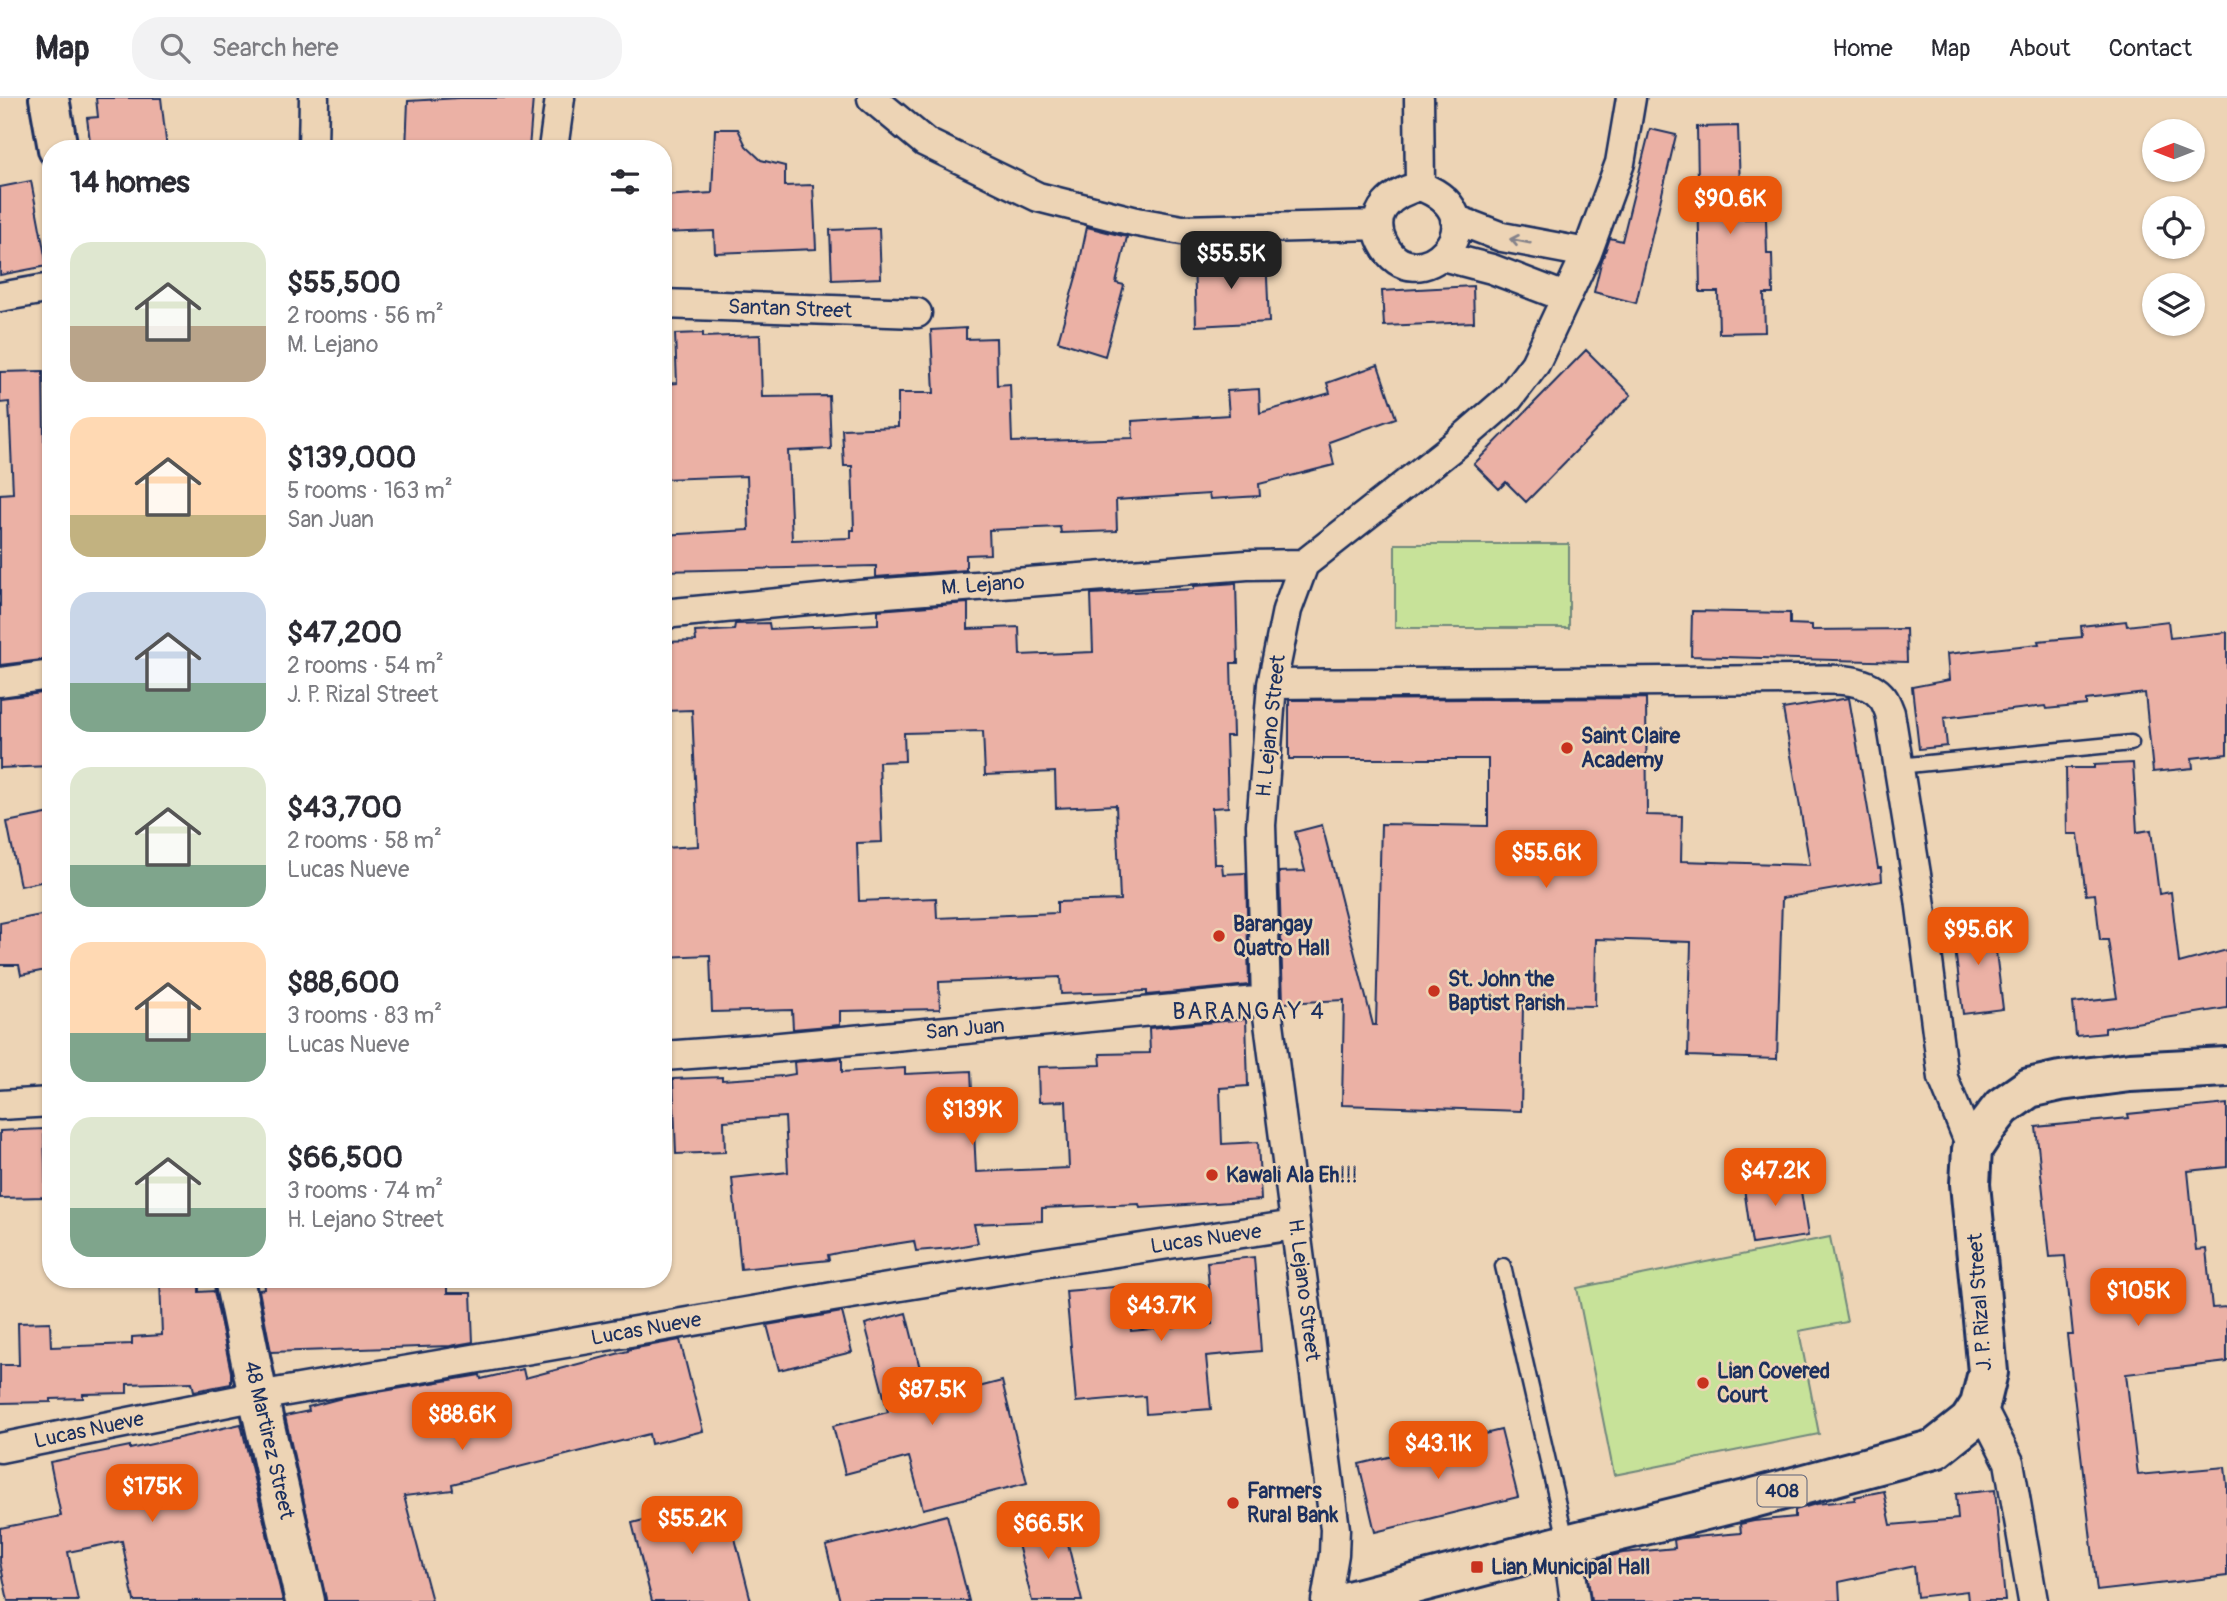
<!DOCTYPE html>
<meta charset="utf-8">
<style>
body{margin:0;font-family:Pangolin,sans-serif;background:#f2f2f3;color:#2b2b33;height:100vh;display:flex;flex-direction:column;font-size:26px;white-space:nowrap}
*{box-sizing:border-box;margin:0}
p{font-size:23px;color:#7c7c81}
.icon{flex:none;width:38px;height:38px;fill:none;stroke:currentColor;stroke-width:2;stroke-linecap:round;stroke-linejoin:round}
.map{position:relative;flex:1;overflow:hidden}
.drawer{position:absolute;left:42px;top:42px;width:630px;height:1148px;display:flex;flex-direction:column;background:#fff;border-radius:28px;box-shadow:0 2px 5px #0004}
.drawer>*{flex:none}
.needle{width:46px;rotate:270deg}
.tools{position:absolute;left:2142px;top:21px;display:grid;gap:14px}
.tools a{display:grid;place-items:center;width:63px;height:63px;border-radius:50%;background:#fff;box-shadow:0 2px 5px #0004;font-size:35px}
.price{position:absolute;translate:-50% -60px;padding:0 16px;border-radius:14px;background:#ea580c;color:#fff;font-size:23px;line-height:46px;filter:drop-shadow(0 2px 4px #0008)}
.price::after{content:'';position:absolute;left:50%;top:42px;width:21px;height:16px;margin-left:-10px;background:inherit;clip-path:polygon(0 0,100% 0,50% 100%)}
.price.selected{background:#222;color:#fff}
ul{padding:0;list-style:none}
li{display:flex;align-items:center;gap:21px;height:175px;padding:0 28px}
li span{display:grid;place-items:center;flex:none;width:196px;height:140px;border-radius:21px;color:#555}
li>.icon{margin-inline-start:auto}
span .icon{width:84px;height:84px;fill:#fffc;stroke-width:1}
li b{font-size:30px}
h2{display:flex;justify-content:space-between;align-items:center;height:84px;padding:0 28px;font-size:30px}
header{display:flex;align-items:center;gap:42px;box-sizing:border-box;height:98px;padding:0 35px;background:#fff;border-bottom:2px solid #e1e1e2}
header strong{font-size:33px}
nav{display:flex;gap:38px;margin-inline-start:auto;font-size:24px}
.search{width:490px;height:63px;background:#f2f2f3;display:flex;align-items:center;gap:18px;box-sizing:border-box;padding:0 24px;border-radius:28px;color:#7c7c81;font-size:26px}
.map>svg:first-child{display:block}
</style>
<header>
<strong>Map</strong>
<div class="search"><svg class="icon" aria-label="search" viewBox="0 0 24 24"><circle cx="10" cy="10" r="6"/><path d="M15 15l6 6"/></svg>Search here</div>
<nav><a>Home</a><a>Map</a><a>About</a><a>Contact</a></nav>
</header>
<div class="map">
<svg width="2227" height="1503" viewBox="0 0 2227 1503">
<rect width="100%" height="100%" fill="#edd4b5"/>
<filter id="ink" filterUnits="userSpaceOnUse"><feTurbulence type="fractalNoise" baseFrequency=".0143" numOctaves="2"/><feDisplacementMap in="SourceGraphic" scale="14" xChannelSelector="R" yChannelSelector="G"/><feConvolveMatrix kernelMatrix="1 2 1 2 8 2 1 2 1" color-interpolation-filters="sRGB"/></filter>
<g filter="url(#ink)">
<path fill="#c7e299" stroke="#71887c" stroke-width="2" d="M1395,446H1569V530H1395Z
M1830,1139L1847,1224L1799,1233L1819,1336L1614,1377L1577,1190Z"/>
<path fill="#ebb1a5" stroke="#1b2f5e" stroke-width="2" fill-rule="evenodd" d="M96,0H161L167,51H91L87,20L98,19Z
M459,0H533L529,51L438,45V51H406L408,3Z
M1738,28L1741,121H1766L1767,156H1772L1773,196H1764L1765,234L1719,235L1718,194H1700L1697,29Z
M715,31H738L746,48L761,62L785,68V88L813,87L816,151L715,155L714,133L663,135V98L712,95Z
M1650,31L1676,37L1636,205L1594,194L1601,165L1610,140L1622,143Z
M31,83L47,168L0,177V89Z
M1087,129L1127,139L1116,185L1124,187L1105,258L1058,243L1078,172Z
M879,130L881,180L832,182L830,132Z
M1266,158L1269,224L1196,228L1194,161Z
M1473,188L1474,224L1384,228L1382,193Z
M966,230V241L996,240L997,287L1010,286L1012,344L1133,340L1132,323L1229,317L1227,293L1259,291L1260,315L1330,295L1327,285L1378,267L1396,320L1329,344L1334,367L1259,386L1260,398L1210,401L1209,396L1116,402L1117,433L1061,435L1060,429L989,432L990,456L966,457V472L876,479V468L663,473V437L749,432L747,378L663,381V286L677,285L675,236L703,235V239L760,237L762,299L829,298L831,351L788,353L792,442L851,440V432H854L852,368H844L842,331L898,329V295H934L931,232Z
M1586,252L1631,297L1526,404L1506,384L1499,391L1474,366Z
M43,273L44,342L51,341V440H46L50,561L0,567V396L13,395L9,304L0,305V274Z
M1236,485L1238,565H1231L1233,638H1226L1228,709L1212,710L1214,766H1222L1223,776L1246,775L1249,887L1147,897V893L1061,896L1060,879L939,884L940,911L840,913V927L793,931L792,912L712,914L710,857L663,859V750L698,748L692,612L663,613V544L696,543L695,534L734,532L735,526L769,525L770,531L878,526V512L968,505V531L1019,529L1020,557L1093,554L1091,496L1194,491V488ZM983,633L985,677L1055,674L1056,710L1116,707L1120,802L1057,804V815L937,820L936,800L859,803L857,745L882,744L879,664L905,663L904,635Z
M1692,513L1790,515V526L1812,527V532L1906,531L1907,564L1691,558Z
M2126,523L2127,528L2168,523L2170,540L2227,534V656L2192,660L2193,670L2153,674L2145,595L2086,602V607L2046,611L2045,608L1944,620L1947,648L1919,651L1912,589L1949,582L1947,556L2039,546L2038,543L2082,539L2081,528Z
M51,594V668L0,670V600Z
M1646,600L1647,717L1682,718L1681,763L1810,767L1783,611L1849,600L1878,770H1881L1882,783L1782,800L1777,961L1688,958L1691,844L1596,841L1595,908L1523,907L1521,1013L1342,1007L1344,902L1283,905L1279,774L1305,773L1295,734L1322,727L1373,927H1376L1381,726L1488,728V661H1289V602Z
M2133,665L2137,734L2151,732L2159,796L2171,794L2179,865L2227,852V910L2105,930V935L2076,938L2073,905L2117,900L2108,842H2100L2095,796L2086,797L2078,736H2067L2066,670H2094V667Z
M51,715V782L20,788L7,724Z
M51,815V871L21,877L19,867H0V825Z
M1992,821L2003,911L1963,916L1952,826Z
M1246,921L1248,988L1220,990L1222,1046L1258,1044L1261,1102L1140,1110L1139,1106L1042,1110V1123L974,1126L978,1145L952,1150L916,1153L914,1143L842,1154L828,1157L829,1162L741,1171L732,1080L788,1074L785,1019L724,1023L725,1054L676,1056L673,981L722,979V982L783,978L795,976L794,964L842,960V974L905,970V976L971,973L976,1074L1069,1070L1066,1003L1039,1004L1038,969L1101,967L1100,956L1150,955L1149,930Z
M2227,1006V1069L2188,1073L2196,1152L2206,1151L2212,1210L2227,1209V1264L2126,1276L2138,1377L2225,1369L2227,1387V1478L2097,1493L2067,1237H2073L2065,1158L2050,1159L2036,1029L2129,1020L2128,1016Z
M44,1031L46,1099L0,1100V1033Z
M1798,1074L1808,1138L1752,1146L1743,1083Z
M1254,1159L1261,1253L1206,1258L1211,1311L1146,1316L1145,1298L1076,1304L1066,1193L1127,1188L1131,1233L1212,1226L1207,1164Z
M160,1181H199V1194L214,1193L231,1274V1286L194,1293L192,1284L127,1286V1295L83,1296V1300L51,1301V1304L0,1305V1267H19L18,1225L50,1224L51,1249L132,1246V1239L162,1237Z
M264,1181H447V1195H471L473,1244L450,1248L271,1254L259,1192L265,1191Z
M842,1214L852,1254L779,1272L767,1227Z
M906,1215L928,1302L1002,1283L1027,1385L923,1411L909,1359L845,1376L833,1328L888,1314L865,1226Z
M680,1242L703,1333L651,1346L649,1336L452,1386L453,1392L404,1398L432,1503H326L285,1318L309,1313L308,1309L342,1300L480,1277L481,1281L523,1271L525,1280L628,1253V1252L631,1251Z
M241,1326L283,1503H134L122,1443L68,1454L78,1503H8L0,1464V1430L61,1418L50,1364L130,1348V1351Z
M1501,1332L1518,1399L1375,1434L1359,1366Z
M1995,1392L2005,1503H1968L1967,1493L1917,1499L1914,1468L1839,1484L1840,1503H1591L1586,1464L1623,1455L1675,1450L1674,1442L1682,1440L1741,1435L1740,1426L1754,1423L1795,1419V1412L1816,1406L1855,1402L1854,1399L1884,1393L1891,1427L1958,1421L1956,1396Z
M725,1401L751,1503H652L632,1425Z
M947,1417L969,1503H840L826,1448Z
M1061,1418L1082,1503H1032L1014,1430Z"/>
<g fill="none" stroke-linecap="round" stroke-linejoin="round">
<defs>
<path id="lane" d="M1898,668L2131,645
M1503,1168L1567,1446"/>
<path id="street" d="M872,0L925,44L1038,99L1137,124L1182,132L1378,127
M1419,0L1420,88
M313,51L314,0
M553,51L560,0
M1420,88C1507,121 1414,209 1383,145C1367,113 1393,95 1420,88Z
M1455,121L1502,139L1587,155
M1442,158L1492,171L1565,199
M0,199L51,190
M663,206L917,215
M1304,466L1287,512L1272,586L1261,727L1266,902L1335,1431L1334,1456L1326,1503
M1304,466L1455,347L1509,300L1535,266L1587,155L1620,65L1631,0
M663,516L860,497L1247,467L1304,466
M0,584L51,577
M1272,586L1797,582C1824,582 1865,576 1883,600C1886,604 1888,610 1890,615L1920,801L1943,980L1972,1051
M663,958L760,951L1266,902
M0,1007L51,1004
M1980,1307L2009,1364L2033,1503
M0,1350L258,1298L833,1199L1029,1167L1295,1127
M1567,1446L1575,1503"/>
<path id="secondary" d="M49,0L58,51
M234,1181L258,1298L305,1503"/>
<path id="primary" d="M1349,1503L1567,1446L1746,1402L1935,1351L1969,1324L1980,1307L1988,1274L1970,1086L1972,1051L1988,1027L2002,1009L2029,990L2060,983L2130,974L2227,969"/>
</defs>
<use href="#lane" stroke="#1b2f5e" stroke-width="19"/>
<use href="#street" stroke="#1b2f5e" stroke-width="33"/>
<use href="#secondary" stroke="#1b2f5e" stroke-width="44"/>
<use href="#primary" stroke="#1b2f5e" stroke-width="44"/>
<use href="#lane" stroke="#edd4b5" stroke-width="14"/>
<use href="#street" stroke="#edd4b5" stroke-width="28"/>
<use href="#secondary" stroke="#edd4b5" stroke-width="38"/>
<use href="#primary" stroke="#edd4b5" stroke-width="38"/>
</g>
<defs><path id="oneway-shaft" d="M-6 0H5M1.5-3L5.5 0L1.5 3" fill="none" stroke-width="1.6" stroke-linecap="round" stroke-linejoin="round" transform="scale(1.75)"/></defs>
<use stroke="#84828a" href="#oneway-shaft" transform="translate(1520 143) rotate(-169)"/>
</g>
<g fill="#c8321e" stroke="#edd4b5" stroke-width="2.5">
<circle cx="1567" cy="650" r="7"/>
<circle cx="1219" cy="838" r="7"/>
<circle cx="1434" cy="893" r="7"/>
<circle cx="1212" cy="1077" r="7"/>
<circle cx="1703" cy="1285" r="7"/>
<circle cx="1233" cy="1405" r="7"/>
<rect x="1470" y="1462" width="14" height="14" rx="3.5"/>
</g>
<g text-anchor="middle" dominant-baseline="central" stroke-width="5" stroke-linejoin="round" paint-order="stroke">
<rect fill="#edd4b5" stroke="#5a6078" stroke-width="2" x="1757.5" y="1377.5" width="49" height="31" rx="5"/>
<g font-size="19" font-weight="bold" fill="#1b2f5e">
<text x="1782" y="1393">408</text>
</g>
<g font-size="21" fill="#1b2f5e" stroke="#edd4b5">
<text transform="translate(790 211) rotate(2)">Santan Street</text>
<text transform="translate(983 487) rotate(-4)">M. Lejano</text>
<text transform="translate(1271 628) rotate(-84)">H. Lejano Street</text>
<text transform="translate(965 931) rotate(-5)">San Juan</text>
<text transform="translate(1206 1141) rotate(-8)">Lucas Nueve</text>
<text transform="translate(1304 1192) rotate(83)">H. Lejano Street</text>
<text transform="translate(1980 1204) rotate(-94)">J. P. Rizal Street</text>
<text transform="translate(646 1231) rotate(-10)">Lucas Nueve</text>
<text transform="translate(89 1332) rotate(-12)">Lucas Nueve</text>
<text transform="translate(269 1342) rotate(77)">48 Martirez Street</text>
</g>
<g font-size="21" font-weight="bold" fill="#1b2f5e" stroke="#edd4b5" text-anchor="start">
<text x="1581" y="638">Saint Claire<tspan x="1581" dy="24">Academy</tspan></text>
<text x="1233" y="826">Barangay<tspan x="1233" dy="24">Quatro Hall</tspan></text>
<text x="1448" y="881">St. John the<tspan x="1448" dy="24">Baptist Parish</tspan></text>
<text x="1226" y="1077">Kawali Ala Eh!!!</text>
<text x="1717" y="1273">Lian Covered<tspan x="1717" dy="24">Court</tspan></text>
<text x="1247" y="1393">Farmers<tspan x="1247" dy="24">Rural Bank</tspan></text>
<text x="1491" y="1469">Lian Municipal Hall</text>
</g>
<g font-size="23" letter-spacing="2" fill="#1b2f5e" stroke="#edd4b5">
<text x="1249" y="913">BARANGAY 4</text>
</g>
</g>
</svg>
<div class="tools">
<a><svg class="needle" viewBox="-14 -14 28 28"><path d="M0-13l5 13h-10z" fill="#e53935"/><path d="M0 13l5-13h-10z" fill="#7c7c81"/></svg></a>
<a><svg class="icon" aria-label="locate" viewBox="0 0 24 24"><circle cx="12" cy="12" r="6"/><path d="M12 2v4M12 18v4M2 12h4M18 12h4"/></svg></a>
<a><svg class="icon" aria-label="layers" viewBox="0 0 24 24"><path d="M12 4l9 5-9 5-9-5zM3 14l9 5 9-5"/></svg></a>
</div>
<b class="price" style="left:1730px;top:138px">$90.6K</b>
<b class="price selected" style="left:1231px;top:193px">$55.5K</b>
<b class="price" style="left:1546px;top:792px">$55.6K</b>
<b class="price" style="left:1978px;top:869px">$95.6K</b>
<b class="price" style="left:972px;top:1049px">$139K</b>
<b class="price" style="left:1775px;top:1110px">$47.2K</b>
<b class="price" style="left:2138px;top:1230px">$105K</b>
<b class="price" style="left:1161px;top:1245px">$43.7K</b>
<b class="price" style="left:932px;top:1329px">$87.5K</b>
<b class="price" style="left:462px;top:1354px">$88.6K</b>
<b class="price" style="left:1438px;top:1383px">$43.1K</b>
<b class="price" style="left:152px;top:1426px">$175K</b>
<b class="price" style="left:692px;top:1458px">$55.2K</b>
<b class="price" style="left:1048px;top:1463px">$66.5K</b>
<section class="drawer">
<h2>14 homes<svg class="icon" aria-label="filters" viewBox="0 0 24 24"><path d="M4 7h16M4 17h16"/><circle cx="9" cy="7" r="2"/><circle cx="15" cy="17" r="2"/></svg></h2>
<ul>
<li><span style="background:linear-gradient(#dfe7d0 60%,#b9a48a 0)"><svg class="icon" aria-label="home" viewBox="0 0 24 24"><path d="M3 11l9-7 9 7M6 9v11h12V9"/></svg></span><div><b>$55,500</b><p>2 rooms · 56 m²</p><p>M. Lejano</p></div></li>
<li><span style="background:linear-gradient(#ffd9b3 70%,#c2b280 0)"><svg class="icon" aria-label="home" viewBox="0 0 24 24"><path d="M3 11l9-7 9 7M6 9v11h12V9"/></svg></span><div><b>$139,000</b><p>5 rooms · 163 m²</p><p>San Juan</p></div></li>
<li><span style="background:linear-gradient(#c9d6e8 65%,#7fa58c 0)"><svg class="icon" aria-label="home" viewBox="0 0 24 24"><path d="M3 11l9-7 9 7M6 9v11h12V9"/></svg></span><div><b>$47,200</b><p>2 rooms · 54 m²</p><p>J. P. Rizal Street</p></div></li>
<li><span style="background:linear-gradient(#dfe7d0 70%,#7fa58c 0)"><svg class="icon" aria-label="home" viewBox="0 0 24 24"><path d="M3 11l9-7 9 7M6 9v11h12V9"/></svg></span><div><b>$43,700</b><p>2 rooms · 58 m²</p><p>Lucas Nueve</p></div></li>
<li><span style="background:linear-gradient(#ffd9b3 65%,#7fa58c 0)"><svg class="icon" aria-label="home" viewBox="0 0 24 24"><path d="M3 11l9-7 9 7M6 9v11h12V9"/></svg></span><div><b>$88,600</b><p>3 rooms · 83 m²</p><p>Lucas Nueve</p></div></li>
<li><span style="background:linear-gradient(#dfe7d0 65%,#7fa58c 0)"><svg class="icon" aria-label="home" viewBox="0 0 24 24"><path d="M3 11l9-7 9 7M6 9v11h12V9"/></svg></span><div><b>$66,500</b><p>3 rooms · 74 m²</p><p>H. Lejano Street</p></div></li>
</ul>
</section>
</div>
